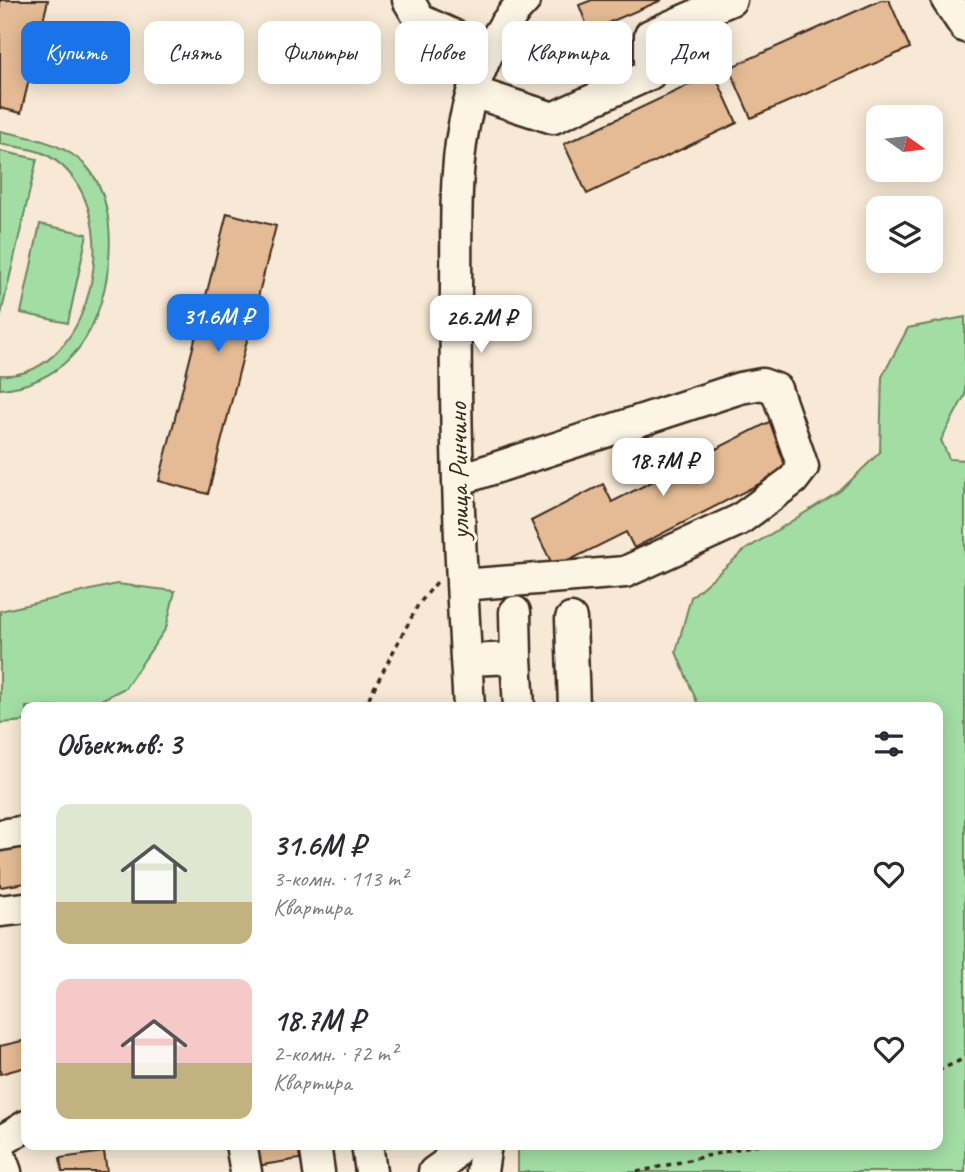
<!DOCTYPE html>
<html lang="ru">
<meta charset="utf-8">
<style>
body{margin:0;font-family:Caveat,sans-serif;background:#f7f7f7;color:#2b2b33;height:100vh;display:flex;flex-direction:column;font-size:26px;white-space:nowrap}
*{box-sizing:border-box;margin:0}
p{font-size:23px;color:#7c7c81}
.icon{flex:none;width:38px;height:38px;fill:none;stroke:currentColor;stroke-width:2;stroke-linecap:round;stroke-linejoin:round}
.map{position:relative;flex:1;overflow:hidden}
.sheet{position:absolute;left:21px;top:702px;width:922px;height:448px;display:flex;flex-direction:column;background:#fff;border-radius:14px;box-shadow:0 4px 18px #0003}
.sheet>*{flex:none}
.guide{position:absolute;left:21px;top:21px;width:924px;height:63px;display:flex;gap:14px}
.needle{width:46px;rotate:104deg}
.tools{position:absolute;left:866px;top:105px;display:grid;gap:14px}
.tools a{display:grid;place-items:center;width:77px;height:77px;border-radius:14px;background:#fff;box-shadow:0 4px 18px #0003;font-size:35px}
.price{position:absolute;translate:-50% -60px;padding:0 16px;border-radius:14px;background:#fff;color:#222;font-size:23px;line-height:46px;filter:drop-shadow(0 2px 4px #0008)}
.price::after{content:'';position:absolute;left:50%;top:42px;width:21px;height:16px;margin-left:-10px;background:inherit;clip-path:polygon(0 0,100% 0,50% 100%)}
.price.current{background:#1a73e8;color:#fff}
ul{padding:0;list-style:none}
li{display:flex;align-items:center;gap:21px;height:175px;padding:0 35px}
li span{display:grid;place-items:center;flex:none;width:196px;height:140px;border-radius:14px;color:#555}
li>.icon{margin-inline-start:auto}
span .icon{width:84px;height:84px;fill:#fffc;stroke-width:1}
li b{font-size:30px}
h2{display:flex;justify-content:space-between;align-items:center;height:84px;padding:0 35px;font-size:30px}
.pill{padding:0 24px;border-radius:14px;background:#fff;box-shadow:0 4px 18px #0003;font-size:24px;line-height:63px}
.pill.current{background:#1a73e8;color:#fff}
.map>svg:first-child{display:block}
</style>
<div class="map">
<svg width="965" height="1172" viewBox="0 0 965 1172">
<rect width="100%" height="100%" fill="#f7e9d5"/>
<filter id="ink" filterUnits="userSpaceOnUse"><feTurbulence type="fractalNoise" baseFrequency=".0143" numOctaves="2"/><feDisplacementMap in="SourceGraphic" scale="14" xChannelSelector="R" yChannelSelector="G"/><feConvolveMatrix kernelMatrix="1 2 1 2 8 2 1 2 1" color-interpolation-filters="sRGB"/></filter>
<g filter="url(#ink)">
<path fill="#a2dea4" stroke="#6e8461" stroke-width="2" d="M0,131C32,138 64,142 87,167C126,210 111,318 71,357C52,376 27,387 0,389V375C94,381 132,202 47,155C34,148 14,147 0,144Z
M0,151L37,159L0,319Z
M40,224L87,234L68,323L21,313Z
M965,317V395L941,440L949,459L965,460V1172H518V1145L938,1144V707H699L676,652L691,597L745,550L840,491L880,452L882,377L908,328Z
M117,584L175,591L166,628L125,688L87,707H26V721L0,723V611Z"/>
<path fill="#e4bb94" stroke="#3b2a1e" stroke-width="2" d="M0,0H48L21,113L0,108Z
M592,0H662L589,31L579,5Z
M881,0H889L910,48L751,118L729,68Z
M714,73L737,123L587,194L564,144Z
M227,213L276,226L208,494L159,481Z
M771,421L794,466L634,548L626,532L554,568L531,521L603,484L612,502Z
M26,837V883L0,887V842Z
M26,1040V1067L0,1074V1046Z
M298,1144L300,1159L256,1166L253,1145Z
M104,1152L107,1172H62L60,1158Z"/>
<g fill="none" stroke-linecap="round" stroke-linejoin="round">
<defs>
<path id="minor" d="M408,0L420,20L488,51
M947,0L965,27
M473,92L553,118L650,74V35L731,0
M458,480L740,388L762,384L776,389L803,467L793,480L739,520L625,572L462,585
M515,612L516,658
M571,619L574,707
M466,660L516,658L519,707
M469,707C460,567 454,427 456,287C457,228 453,165 468,107C478,69 497,28 525,0
M0,835L26,831
M0,911L26,908
M0,1142L26,1126
M241,1144L246,1172
M315,1144L319,1172
M367,1144L371,1172
M0,1155L6,1172
M434,1172L444,1165L461,1144
M482,1172L486,1144"/>
</defs>
<use href="#minor" stroke="#3b2a1e" stroke-width="35"/>
<path stroke="#3b2a1e" stroke-width="3.5" stroke-dasharray="5 5" stroke-linecap="butt" d="M364,707L418,605L437,582
M938,1071L965,1058
M637,1172L759,1144"/>
<use href="#minor" stroke="#fcf5e5" stroke-width="30"/>
</g>
</g>
<g text-anchor="middle" dominant-baseline="central" stroke-width="6" stroke-linejoin="round" paint-order="stroke">
<g font-size="28" fill="#3b2a1e" stroke="#fcf5e5">
<text transform="translate(458 471) rotate(-91)">улица Ринчино</text>
</g>
</g>
</svg>
<div class="tools">
<a><svg class="needle" viewBox="-14 -14 28 28"><path d="M0-13l5 13h-10z" fill="#e53935"/><path d="M0 13l5-13h-10z" fill="#7c7c81"/></svg></a>
<a><svg class="icon" aria-label="layers" viewBox="0 0 24 24"><path d="M12 4l9 5-9 5-9-5zM3 14l9 5 9-5"/></svg></a>
</div>
<b class="price current" style="left:218px;top:354px">31.6M ₽</b>
<b class="price" style="left:481px;top:355px">26.2M ₽</b>
<b class="price" style="left:663px;top:498px">18.7M ₽</b>
<div class="guide">
<a class="pill current">Купить</a>
<a class="pill">Снять</a>
<a class="pill">Фильтры</a>
<a class="pill">Новое</a>
<a class="pill">Квартира</a>
<a class="pill">Дом</a>
</div>
<section class="sheet">
<h2>Объектов: 3<svg class="icon" aria-label="filters" viewBox="0 0 24 24"><path d="M4 7h16M4 17h16"/><circle cx="9" cy="7" r="2"/><circle cx="15" cy="17" r="2"/></svg></h2>
<ul>
<li><span style="background:linear-gradient(#dfe7d0 70%,#c2b280 0)"><svg class="icon" aria-label="home" viewBox="0 0 24 24"><path d="M3 11l9-7 9 7M6 9v11h12V9"/></svg></span><div><b>31.6M ₽</b><p>3-комн. · 113 m²</p><p>Квартира</p></div><svg class="icon" aria-label="heart" viewBox="0 0 24 24"><path d="M12 20l-8-8c-3-5 5-10 8-4 3-6 11-1 8 4z"/></svg></li>
<li><span style="background:linear-gradient(#f6c9c9 60%,#c2b280 0)"><svg class="icon" aria-label="home" viewBox="0 0 24 24"><path d="M3 11l9-7 9 7M6 9v11h12V9"/></svg></span><div><b>18.7M ₽</b><p>2-комн. · 72 m²</p><p>Квартира</p></div><svg class="icon" aria-label="heart" viewBox="0 0 24 24"><path d="M12 20l-8-8c-3-5 5-10 8-4 3-6 11-1 8 4z"/></svg></li>
</ul>
</section>
</div>
